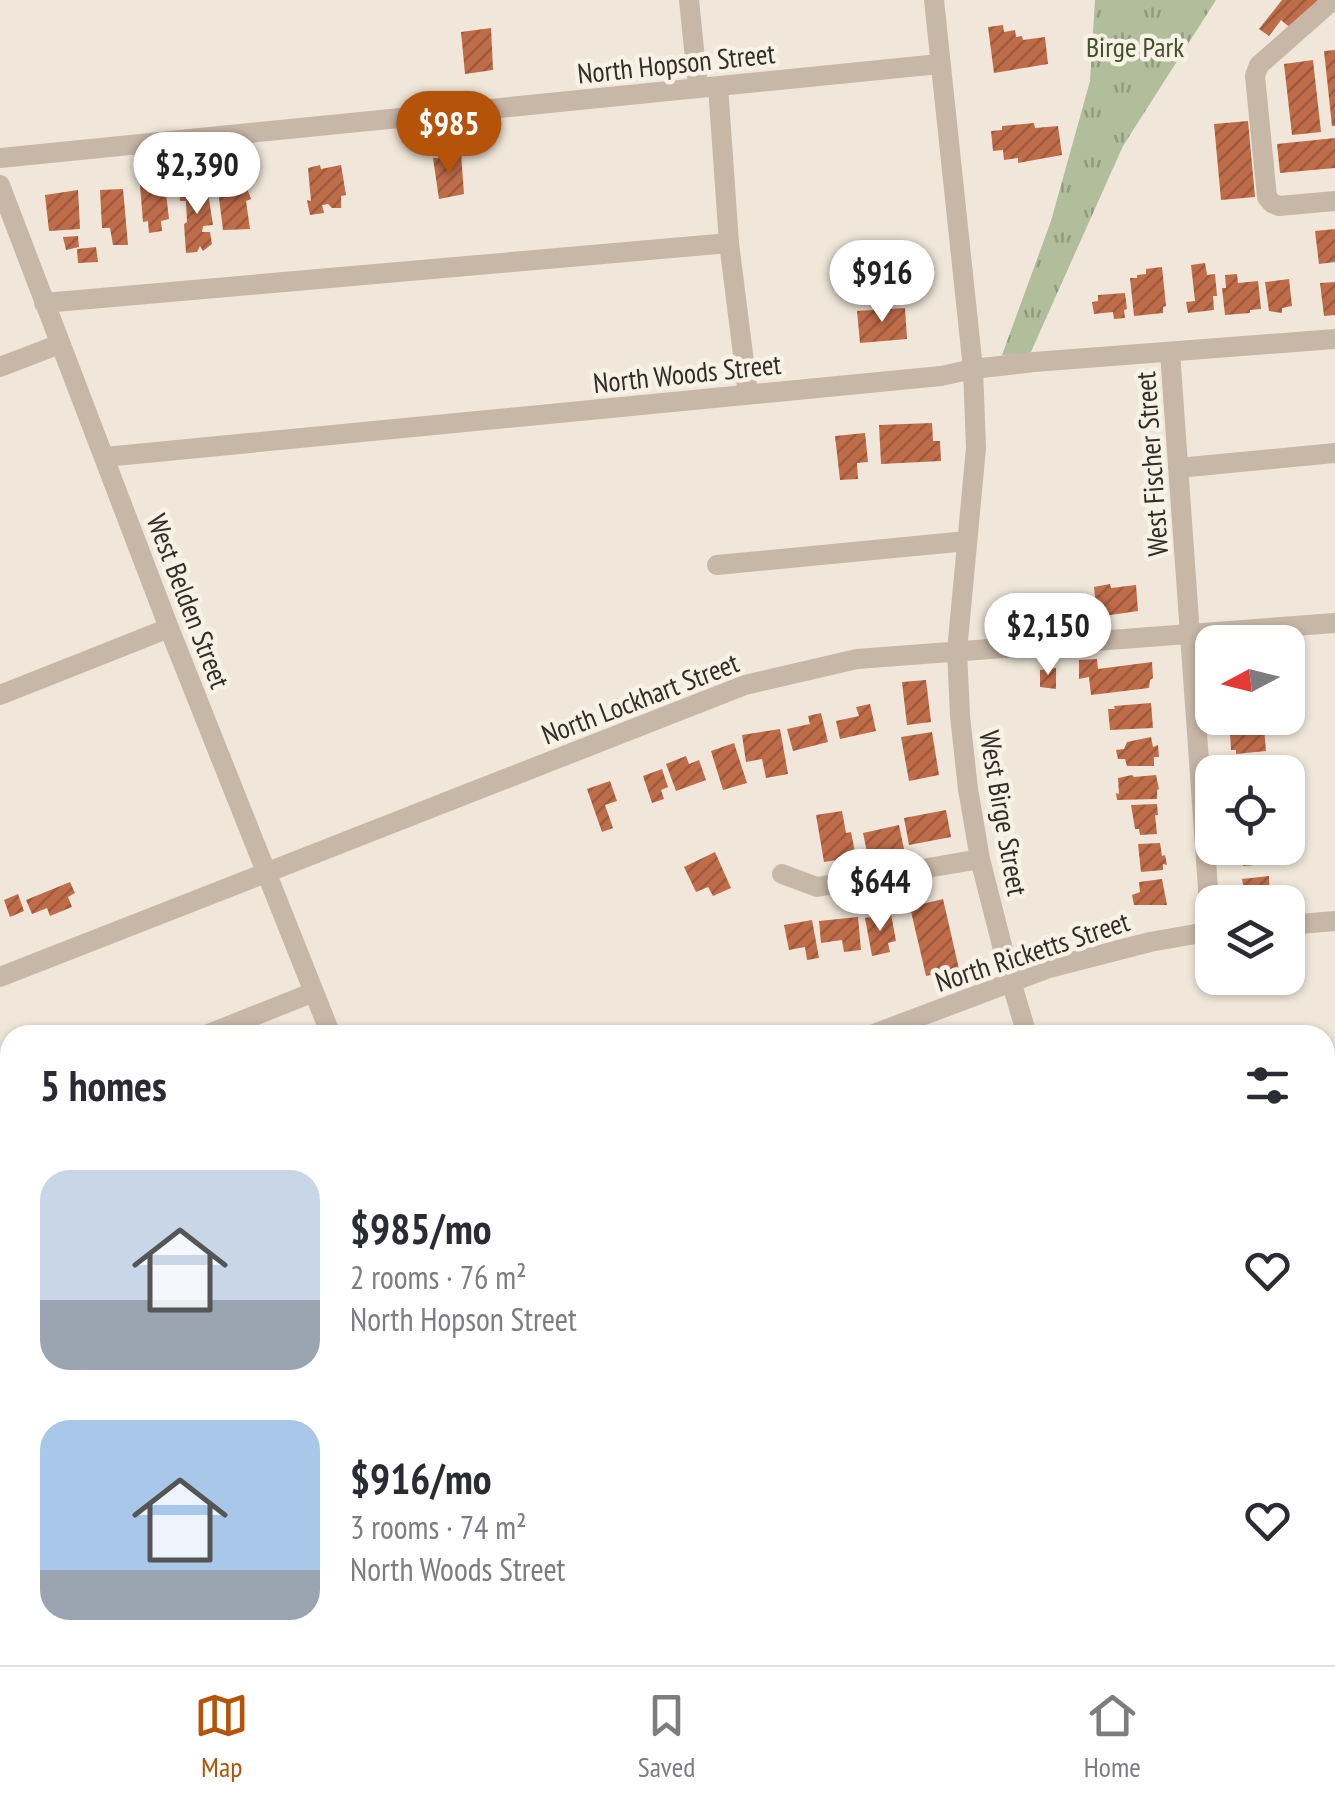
<!DOCTYPE html>
<meta charset="utf-8">
<style>
body{margin:0;font-family:"PT Sans Narrow",sans-serif;background:#f7f7f7;color:#2b2b33;height:100vh;display:flex;flex-direction:column;font-size:38px;white-space:nowrap}
*{box-sizing:border-box;margin:0}
p{font-size:32px;color:#7c7c81}
.icon{flex:none;width:55px;height:55px;fill:none;stroke:currentColor;stroke-width:2;stroke-linecap:round;stroke-linejoin:round}
.map{position:relative;flex:1;overflow:hidden}
.sheet{position:absolute;left:0px;top:1025px;width:1335px;height:640px;display:flex;flex-direction:column;background:#fff;border-radius:30px 30px 0 0;box-shadow:0 2px 8px #0004}
.sheet>*{flex:none}
.needle{width:65px;rotate:263deg}
.buttons{position:absolute;left:1195px;top:625px;display:grid;gap:20px}
.buttons a{display:grid;place-items:center;width:110px;height:110px;border-radius:20px;background:#fff;box-shadow:0 2px 8px #0004;font-size:50px}
.price{position:absolute;translate:-50% -85px;padding:0 22px;border-radius:35px;background:#fff;color:#222;font-size:32px;line-height:65px;filter:drop-shadow(0 2px 5px #0008)}
.price::after{content:'';position:absolute;left:50%;top:60px;width:30px;height:22px;margin-left:-15px;background:inherit;clip-path:polygon(0 0,100% 0,50% 100%)}
.price.current{background:#b45309;color:#fff}
ul{padding:0;list-style:none}
li{display:flex;align-items:center;gap:30px;height:250px;padding:0 40px}
li span{display:grid;place-items:center;flex:none;width:280px;height:200px;border-radius:30px;color:#555}
li>.icon{margin-inline-start:auto}
span .icon{width:120px;height:120px;fill:#fffc;stroke-width:1}
li b{font-size:42px}
h2{display:flex;justify-content:space-between;align-items:center;height:120px;padding:0 40px;font-size:42px}
.tabs{display:flex;justify-content:space-around;align-items:center;height:140px;border-top:2px solid #e1e1e2;background:#fff;font-size:28px;color:#7c7c81}
.tabs a{display:grid;justify-items:center;gap:5px}
.tabs .current{color:#b45309}
.map>svg:first-child{display:block}
</style>
<div class="map">
<svg width="1335" height="1665" viewBox="0 0 1335 1665">
<defs>
<pattern id="park-tufts" width="24" height="20" patternUnits="userSpaceOnUse" patternTransform="scale(2.5)"><rect width="24" height="20" fill="#b0be9b"/><path d="M3 7l-1-3M5 7V3M7 7l1-3M15 17l-1-3M17 17v-4M19 17l1-3" fill="none" stroke="#909b7e"/></pattern>
<pattern id="building-hatch" width="6" height="6" patternUnits="userSpaceOnUse" patternTransform="scale(2.5)"><rect width="6" height="6" fill="#bf6c49"/><path d="M-1 1l2-2M0 6l6-6M5 7l2-2" fill="none" stroke="#9c593d"/></pattern>
</defs>
<rect width="100%" height="100%" fill="#f0e7da"/>
<path fill="url(#park-tufts)" d="M1095,0H1216L1123,146L1030,354L1002,355L1051,221L1090,81Z"/>
<path fill="url(#building-hatch)" d="M1282,0H1318L1294,31L1281,20L1269,36L1259,29Z
M1003,25L1004,32L1015,30L1016,37L1022,36L1023,40L1045,37L1048,64L994,73L988,27Z
M491,28L493,70L465,74L461,32Z
M1335,50V126H1332L1324,51Z
M1313,60L1321,132L1292,135L1284,64Z
M1248,121L1255,197L1221,200L1214,124Z
M1034,123L1035,128L1058,126L1062,155L1018,163V158L1004,160L1003,150L993,151L991,131L1002,130V126Z
M1335,138V168L1280,173L1277,144Z
M461,153L464,194L439,199L433,158H454L455,154Z
M320,165L321,169L341,165L346,195L341,196V208H332L328,204L322,205L324,213L310,215L307,200L311,201L308,168Z
M243,178L251,199L246,201L250,229L223,230L217,182Z
M203,183V187H207L213,225L203,226L202,232H210L212,244L203,251L200,246L197,252L186,253L184,224L187,222L186,201H180L179,188Z
M140,185H165L169,219L161,221L162,231L149,233L148,221L143,222Z
M123,189L128,245H113L110,228H102L100,190Z
M78,190L80,229L49,231L45,195Z
M1335,229V262L1319,264L1315,231Z
M78,236L79,247L66,250L63,237Z
M96,247L98,262L78,263L77,249Z
M1205,263L1207,275L1215,274L1217,296H1213L1214,310L1188,313L1186,302L1195,301L1191,265Z
M1162,267L1166,306L1163,307V313L1134,316L1130,278H1137V275L1146,274V269Z
M1237,274L1238,283L1258,281L1261,309L1250,310V313L1225,315L1222,288H1226L1225,275Z
M1289,279L1292,306L1282,308V313L1269,311L1265,282Z
M1335,282V315L1324,316L1320,283Z
M1125,293L1127,309L1124,310L1125,318L1114,319L1113,312L1094,314L1092,302L1098,301V295Z
M905,308L907,339L860,343L857,311Z
M932,423L933,441H940L941,461L881,464L879,425Z
M865,433L868,462L857,463L858,479L840,480L835,436Z
M1110,584L1111,588L1136,585L1138,611L1097,617L1094,587Z
M1097,659L1098,669L1152,662L1153,678L1150,680L1149,688L1091,695L1089,677L1079,679V660Z
M1056,668V689L1040,687V670Z
M926,680L931,722L907,725L902,682Z
M1151,703L1153,728L1110,730L1108,709H1115L1114,706Z
M870,704L876,731L840,739L836,721L859,716L856,707Z
M821,713L828,742L793,751L787,729L810,724L808,716Z
M1264,728L1266,751L1236,754V750H1231L1230,733L1235,732L1236,729Z
M780,729L788,774L766,778L762,759L746,762L742,735Z
M932,732L939,775L909,781L901,737Z
M1151,737L1153,747L1158,745L1159,757H1154V766H1127L1125,759H1118L1116,750L1124,749L1127,742Z
M734,743L747,783L723,790L711,751Z
M686,756L689,764L699,760L706,780L676,791L666,764Z
M1267,763L1268,772H1232L1235,764Z
M662,769L668,787L661,790L664,799L652,803L643,776Z
M1132,775L1134,777L1156,775L1159,789L1157,790V799L1117,800L1116,793L1119,794L1118,778Z
M610,781L617,801L605,805L613,828L602,832L587,789Z
M1157,804L1158,815H1155L1157,834L1140,835L1139,829H1135L1131,805Z
M946,810L951,837L909,845L904,818Z
M842,811L846,833L851,832L856,857L824,862L816,815Z
M899,825L904,849L868,857L863,833Z
M1160,843L1162,856L1165,855L1167,865L1163,864V870L1141,872L1138,844Z
M1236,848H1276L1277,863L1243,866V856H1237Z
M715,852L731,888L713,896L708,887L696,892L684,867Z
M1269,876L1270,902H1246L1242,879Z
M1162,879L1167,905H1134L1132,895L1140,892L1139,882Z
M70,882L75,893L68,897L72,907L50,916L47,908L32,914L26,900Z
M18,894L24,911L10,917L4,900Z
M943,899L959,969L926,976L910,907Z
M891,914L896,941L888,943L890,952L872,956L865,918Z
M858,917L861,950L844,952L842,940L821,943L819,921Z
M812,920L819,958L807,960L805,947L789,950L784,925Z
M10,1329V1354L0,1356V1331Z
M10,1490V1517L3,1518L0,1492Z"/>
<g fill="none" stroke-linecap="round" stroke-linejoin="round">
<path stroke="#c7b7a7" stroke-width="20" d="M689,0L698,88
M934,0L973,369L976,448L957,651L960,716L968,789L980,859L1011,981L1027,1035
M1333,0L1266,59L1259,65L1255,76L1267,197L1272,203L1279,206L1335,201
M718,86L729,243L748,394
M0,158L939,64
M0,185L169,628L331,1035
M44,303L729,243
M1170,352L1211,931
M0,367L60,344
M105,457L941,376L973,369L1034,362L1335,339
M1178,468L1335,453
M717,565L967,541
M0,695L169,628
M782,874L817,887L980,859
M1288,925L1335,921
M0,977L745,685L857,659L1335,623
M206,1035L314,992
M871,1035L1049,968L1150,942L1212,931
M0,1116L10,1112
M0,1288L10,1287
M0,1423L10,1422
M0,1550L10,1548
M572,1655L575,1665
M802,1655L806,1665
M933,1655L937,1665
M1217,1655L1220,1665
M693,1665L715,1655"/>
</g>
<g text-anchor="middle" dominant-baseline="central" stroke-width="9" stroke-linejoin="round" paint-order="stroke">
<g font-size="28" fill="#41512c" stroke="#f8f1e6">
<text x="1135" y="46">Birge Park</text>
</g>
<g font-size="28" fill="#342c27" stroke="#f8f1e6">
<text transform="translate(676 63) rotate(-6)">North Hopson Street</text>
<text transform="translate(687 373) rotate(-6)">North Woods Street</text>
<text transform="translate(1151 464) rotate(-94)">West Fischer Street</text>
<text transform="translate(189 601) rotate(69)">West Belden Street</text>
<text transform="translate(640 698) rotate(-21)">North Lockhart Street</text>
<text transform="translate(1004 813) rotate(80)">West Birge Street</text>
<text transform="translate(1032 951) rotate(-18)">North Ricketts Street</text>
</g>
</g>
</svg>
<div class="buttons">
<a><svg class="needle" viewBox="-14 -14 28 28"><path d="M0-13l5 13h-10z" fill="#e53935"/><path d="M0 13l5-13h-10z" fill="#7c7c81"/></svg></a>
<a><svg class="icon" aria-label="locate" viewBox="0 0 24 24"><circle cx="12" cy="12" r="6"/><path d="M12 2v4M12 18v4M2 12h4M18 12h4"/></svg></a>
<a><svg class="icon" aria-label="layers" viewBox="0 0 24 24"><path d="M12 4l9 5-9 5-9-5zM3 14l9 5 9-5"/></svg></a>
</div>
<b class="price current" style="left:449px;top:176px">$985</b>
<b class="price" style="left:197px;top:217px">$2,390</b>
<b class="price" style="left:882px;top:325px">$916</b>
<b class="price" style="left:1048px;top:678px">$2,150</b>
<b class="price" style="left:880px;top:934px">$644</b>
<section class="sheet">
<h2>5 homes<svg class="icon" aria-label="filters" viewBox="0 0 24 24"><path d="M4 7h16M4 17h16"/><circle cx="9" cy="7" r="2"/><circle cx="15" cy="17" r="2"/></svg></h2>
<ul>
<li><span style="background:linear-gradient(#c9d6e8 65%,#9aa5b1 0)"><svg class="icon" aria-label="home" viewBox="0 0 24 24"><path d="M3 11l9-7 9 7M6 9v11h12V9"/></svg></span><div><b>$985/mo</b><p>2 rooms · 76 m²</p><p>North Hopson Street</p></div><svg class="icon" aria-label="heart" viewBox="0 0 24 24"><path d="M12 20l-8-8c-3-5 5-10 8-4 3-6 11-1 8 4z"/></svg></li>
<li><span style="background:linear-gradient(#a9c7e8 75%,#9aa5b1 0)"><svg class="icon" aria-label="home" viewBox="0 0 24 24"><path d="M3 11l9-7 9 7M6 9v11h12V9"/></svg></span><div><b>$916/mo</b><p>3 rooms · 74 m²</p><p>North Woods Street</p></div><svg class="icon" aria-label="heart" viewBox="0 0 24 24"><path d="M12 20l-8-8c-3-5 5-10 8-4 3-6 11-1 8 4z"/></svg></li>
</ul>
</section>
</div>
<nav class="tabs">
<a class="current"><svg class="icon" aria-label="map" viewBox="0 0 24 24"><path d="M3 6l6-2 6 2 6-2v14l-6 2-6-2-6 2zM9 4v14M15 6v14"/></svg>Map</a>
<a><svg class="icon" aria-label="saved" viewBox="0 0 24 24"><path d="M7 4h10v16l-5-4-5 4z"/></svg>Saved</a>
<a><svg class="icon" aria-label="home" viewBox="0 0 24 24"><path d="M3 11l9-7 9 7M6 9v11h12V9"/></svg>Home</a>
</nav>
